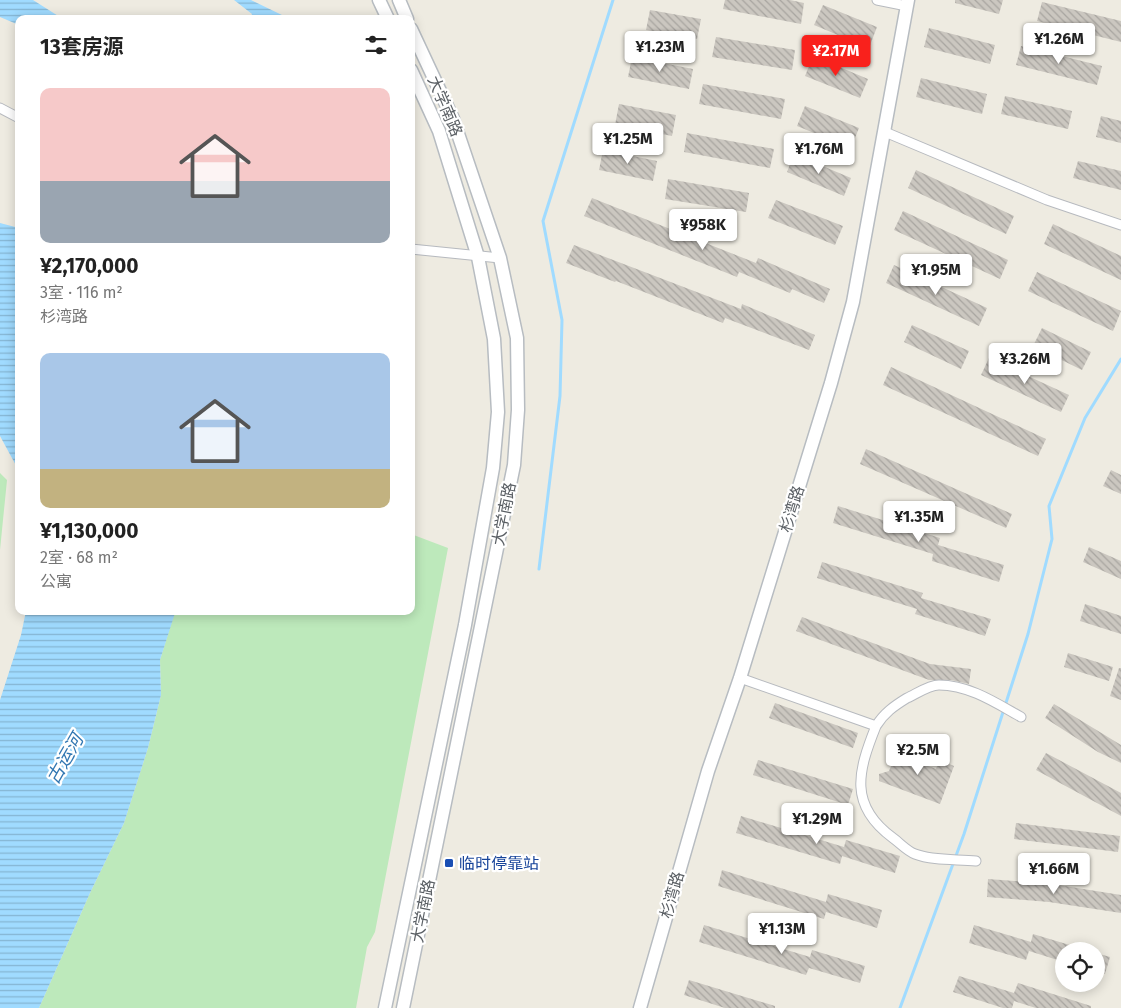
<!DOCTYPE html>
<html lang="zh">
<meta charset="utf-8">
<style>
body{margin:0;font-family:"Fira Sans","Noto Sans SC",sans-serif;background:#f2f2f2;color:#222;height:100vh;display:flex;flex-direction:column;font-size:19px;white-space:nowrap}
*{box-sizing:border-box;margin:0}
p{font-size:16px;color:#767676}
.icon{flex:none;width:28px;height:28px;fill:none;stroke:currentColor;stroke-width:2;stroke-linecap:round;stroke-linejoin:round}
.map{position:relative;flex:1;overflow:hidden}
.details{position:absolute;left:15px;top:15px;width:400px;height:600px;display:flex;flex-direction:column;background:#fff;border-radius:10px;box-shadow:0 2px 12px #0003}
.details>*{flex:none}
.fabs{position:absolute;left:1055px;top:942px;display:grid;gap:10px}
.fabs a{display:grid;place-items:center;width:50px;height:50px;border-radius:50%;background:#fff;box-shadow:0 2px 12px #0003;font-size:25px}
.price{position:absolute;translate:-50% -42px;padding:0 11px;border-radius:5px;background:#fff;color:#222;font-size:16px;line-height:32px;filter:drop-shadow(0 1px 2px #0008)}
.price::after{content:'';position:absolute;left:50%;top:30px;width:15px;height:11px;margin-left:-8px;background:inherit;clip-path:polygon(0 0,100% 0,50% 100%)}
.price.selected{background:#f9211c;color:#fff}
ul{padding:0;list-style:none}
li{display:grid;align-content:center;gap:10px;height:265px;padding:0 25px}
li span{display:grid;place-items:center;height:155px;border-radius:10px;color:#555}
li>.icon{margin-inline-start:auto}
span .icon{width:90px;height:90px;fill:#fffc;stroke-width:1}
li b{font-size:21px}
h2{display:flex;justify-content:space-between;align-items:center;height:60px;padding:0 25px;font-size:21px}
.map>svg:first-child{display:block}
</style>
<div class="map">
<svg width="1121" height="1008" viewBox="0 0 1121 1008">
<defs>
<pattern id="water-rules" width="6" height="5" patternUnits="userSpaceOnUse" patternTransform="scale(1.25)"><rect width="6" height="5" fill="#a0dbff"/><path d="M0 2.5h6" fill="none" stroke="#85b5d2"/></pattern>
<pattern id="building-back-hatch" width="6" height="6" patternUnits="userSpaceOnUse" patternTransform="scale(1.25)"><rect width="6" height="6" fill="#cbc7c0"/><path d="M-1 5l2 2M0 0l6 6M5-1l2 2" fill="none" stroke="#a8a5a0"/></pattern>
</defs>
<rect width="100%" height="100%" fill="#eeebe1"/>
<path fill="#bde9bb" d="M0,473L7,480L0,550Z
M411,534L448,548L375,932L367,947L356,1008H39L90,893L124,823L148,748L161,695L160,660L175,611H411Z"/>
<path fill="url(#water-rules)" d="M0,0H33L63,19H19V25L0,17Z
M234,0H251L284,16V19H250L252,14Z
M0,223L19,228V471L0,436Z
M26,611L175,613L160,660L161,695L148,748L124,823L90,893L39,1008H0V700L21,635Z"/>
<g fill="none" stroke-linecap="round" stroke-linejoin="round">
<path stroke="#a0dbff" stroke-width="3" d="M539,569L560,396L562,320L543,221L613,0
M900,1008L964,834L1028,634L1052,539L1049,506L1085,418L1121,359"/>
</g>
<path fill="url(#building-back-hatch)" d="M725,0H790L804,3L801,24L723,9Z
M955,0H1003L999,14L955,3Z
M1042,2L1121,21V42L1037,21Z
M823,5L877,27L869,48L814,25Z
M650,10L701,19L697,39L646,30Z
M929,28L995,45L990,64L924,47Z
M716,37L795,50L792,70L712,57Z
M1021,46L1102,66L1097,85L1016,65Z
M813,56L868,79L860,98L805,76Z
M632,57L693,69L689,89L628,77Z
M921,78L987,94L982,114L916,97Z
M703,84L785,99L781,119L699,104Z
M1005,96L1072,111L1068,129L1001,114Z
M619,104L676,115L672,136L615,125Z
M805,106L859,128L851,148L797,126Z
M1101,116L1121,121V143L1096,137Z
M687,133L774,149L770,168L684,152Z
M603,150L657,161L653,181L599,170Z
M794,154L851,178L844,196L787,172Z
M1078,161L1121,171V190L1073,178Z
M916,170L1014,216L1006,234L908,188Z
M668,179L749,193L746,212L665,199Z
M592,198L756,263L758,258L830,289L824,303L792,289L790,293L739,272L737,277L584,216Z
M776,200L843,226L835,245L768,218Z
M903,211L1008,260L1000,279L894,230Z
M1053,224L1121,256V280L1044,244Z
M574,245L741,309L742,304L815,335L809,350L725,318L723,323L616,281L615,282L566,263Z
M894,265L987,308L979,326L886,283Z
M1037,272L1121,311L1113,331L1028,291Z
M912,325L969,351L961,369L904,342Z
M1042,328L1091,352L1082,370L1033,346Z
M989,358L1069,395L1061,412L981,375Z
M891,367L1046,439L1038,456L883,385Z
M866,449L1012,514L1006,528L860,464Z
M1111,470L1121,475V494L1103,486Z
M838,506L940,538L938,545L1004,565L999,582L932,561L933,554L833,523Z
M1089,547L1121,561V579L1083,562Z
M822,562L923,593L921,598L991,619L985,636L915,614L917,609L817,578Z
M1085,604L1121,616V634L1080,621Z
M802,617L930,664L971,669L969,684L951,680H929L796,631Z
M1068,653L1113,667L1109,681L1064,667Z
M1119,668H1121V700L1110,696Z
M775,703L858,733L853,748L769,718Z
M1054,704L1121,745V763L1098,752L1045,718Z
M900,745L915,751L912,760L936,769L939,760L954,766L940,804L879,781V774L889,771Z
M1046,753L1121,793V816L1036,770Z
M758,760L853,789L848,805L753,775Z
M741,816L844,847L846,840L900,856L895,873L842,856L840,864L736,833Z
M1016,823L1120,836L1118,852L1014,839Z
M722,870L826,902L828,894L882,910L877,928L826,912L824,919L718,886Z
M988,879L1052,884L1121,895V913L1049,902L987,897Z
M704,925L810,957L812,950L865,966L860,983L809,968L806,975L699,942Z
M974,925L1031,942L1033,934L1083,949L1082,951H1064V962L1029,951L1026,960L969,943Z
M1096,953L1110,957L1105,974L1096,972Z
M959,976L1014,993L1018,983L1091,1006V1008H1036L1014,1001L1012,1008H1003L953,992Z
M689,980L775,1006V1008H725L684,995Z"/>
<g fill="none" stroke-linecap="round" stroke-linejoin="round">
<defs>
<path id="street" d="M877,0L907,6
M0,108L19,118
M885,132L1047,200L1121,225
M411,249L500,258
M740,678L876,726C884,713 894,706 907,698C916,694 929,685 939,685C969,685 996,703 1021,717
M876,726C858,771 848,805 893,838C900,843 907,851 915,854C933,861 957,859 976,861"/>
<path id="secondary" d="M379,0L388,19
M399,0L407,19
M385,1008L465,625L493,468L498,412L494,339L478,257L439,131L411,70
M403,1008L514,465L518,410L517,338L500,258L453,119L411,29
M640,1008L708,771L740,678L831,383L853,302L908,0"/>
</defs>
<use href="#street" stroke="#b7babf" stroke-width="11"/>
<use href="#secondary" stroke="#b7bcc1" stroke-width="15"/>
<use href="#street" stroke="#fff" stroke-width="9"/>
<use href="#secondary" stroke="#fff" stroke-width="12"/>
</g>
<rect fill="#1a4fb4" stroke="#fff" stroke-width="2" x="444" y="858" width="10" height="10" rx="2.5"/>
<g text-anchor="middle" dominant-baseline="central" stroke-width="4.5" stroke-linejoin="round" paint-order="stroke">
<g font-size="16" fill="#5a5f64" stroke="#fff">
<text transform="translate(445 106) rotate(67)">大学南路</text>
<text transform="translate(792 509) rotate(-73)">杉湾路</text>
<text transform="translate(504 514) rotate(-79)">大学南路</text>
<text transform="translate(672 895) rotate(-74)">杉湾路</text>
<text transform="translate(423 911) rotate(-79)">大学南路</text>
</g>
<g font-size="16" fill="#164399" stroke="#fff" text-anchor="start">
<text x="459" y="863">临时停靠站</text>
</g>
<g font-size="18" font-style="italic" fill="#3277b2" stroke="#fff">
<text transform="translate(65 759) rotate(-60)">古运河</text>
</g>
</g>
</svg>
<div class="fabs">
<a><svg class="icon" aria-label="locate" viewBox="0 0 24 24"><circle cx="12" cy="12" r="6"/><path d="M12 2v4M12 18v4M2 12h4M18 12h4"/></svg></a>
</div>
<b class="price" style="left:1059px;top:65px">¥1.26M</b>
<b class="price" style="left:660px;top:73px">¥1.23M</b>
<b class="price selected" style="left:836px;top:77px">¥2.17M</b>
<b class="price" style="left:628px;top:165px">¥1.25M</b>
<b class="price" style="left:819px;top:175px">¥1.76M</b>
<b class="price" style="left:703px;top:251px">¥958K</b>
<b class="price" style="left:936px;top:296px">¥1.95M</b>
<b class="price" style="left:1025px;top:385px">¥3.26M</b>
<b class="price" style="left:919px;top:543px">¥1.35M</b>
<b class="price" style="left:918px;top:776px">¥2.5M</b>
<b class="price" style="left:817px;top:845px">¥1.29M</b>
<b class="price" style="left:1054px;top:895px">¥1.66M</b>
<b class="price" style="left:782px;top:955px">¥1.13M</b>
<section class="details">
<h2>13套房源<svg class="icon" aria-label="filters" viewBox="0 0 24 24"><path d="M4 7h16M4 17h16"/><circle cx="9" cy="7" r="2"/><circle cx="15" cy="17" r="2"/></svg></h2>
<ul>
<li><span style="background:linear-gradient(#f6c9c9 60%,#9aa5b1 0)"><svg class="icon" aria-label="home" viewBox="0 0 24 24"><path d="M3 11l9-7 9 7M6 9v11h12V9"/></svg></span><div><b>¥2,170,000</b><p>3室 · 116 m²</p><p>杉湾路</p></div></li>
<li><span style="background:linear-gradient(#a9c7e8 75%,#c2b280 0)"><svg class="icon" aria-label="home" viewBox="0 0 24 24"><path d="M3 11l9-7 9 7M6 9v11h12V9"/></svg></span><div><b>¥1,130,000</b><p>2室 · 68 m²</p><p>公寓</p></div></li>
</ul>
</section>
</div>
